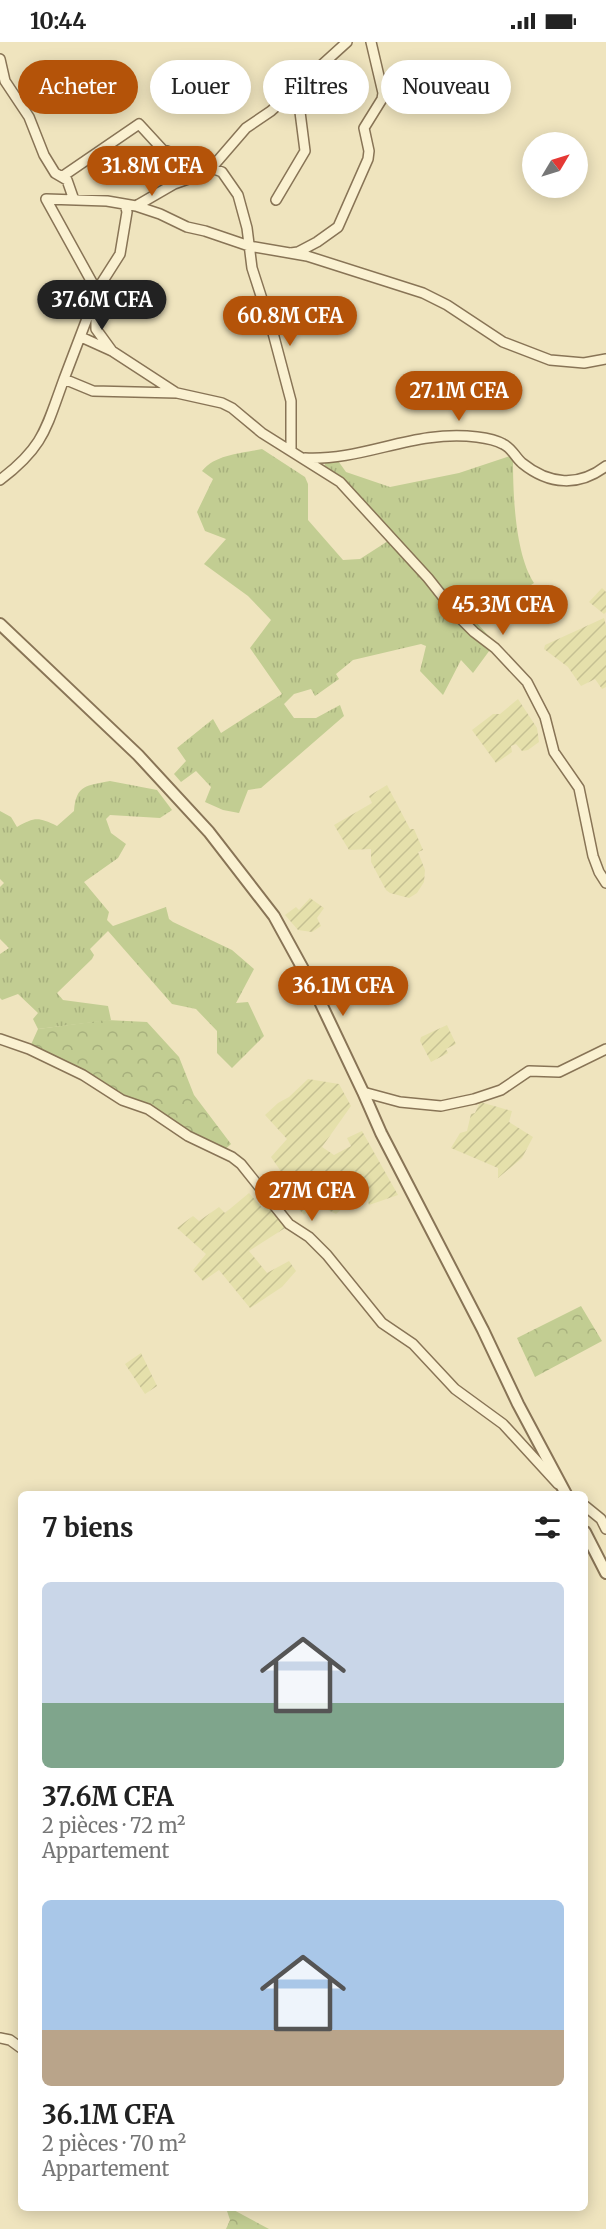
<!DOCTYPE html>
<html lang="fr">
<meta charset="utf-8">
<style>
body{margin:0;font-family:Merriweather,serif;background:#f6f6f6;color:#222;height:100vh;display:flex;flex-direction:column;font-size:22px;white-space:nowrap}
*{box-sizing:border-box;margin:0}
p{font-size:20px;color:#767676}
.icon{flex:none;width:33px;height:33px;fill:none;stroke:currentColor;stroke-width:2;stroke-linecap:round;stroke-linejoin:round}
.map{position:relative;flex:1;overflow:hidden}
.side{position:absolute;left:18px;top:1449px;width:570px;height:720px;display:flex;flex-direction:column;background:#fff;border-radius:9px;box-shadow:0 3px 15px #0003}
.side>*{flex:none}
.banner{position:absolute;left:18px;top:18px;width:570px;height:54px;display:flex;gap:12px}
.needle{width:39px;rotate:52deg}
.buttons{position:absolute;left:522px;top:90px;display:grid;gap:12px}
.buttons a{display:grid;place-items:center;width:66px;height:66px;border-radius:50%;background:#fff;box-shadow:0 3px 15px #0003;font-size:30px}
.price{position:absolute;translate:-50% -51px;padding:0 14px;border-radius:21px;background:#b45309;color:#fff;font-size:20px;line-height:39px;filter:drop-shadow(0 2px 3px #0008)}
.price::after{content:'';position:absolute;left:50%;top:36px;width:18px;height:14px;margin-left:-9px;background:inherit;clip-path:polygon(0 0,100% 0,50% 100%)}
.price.current{background:#222;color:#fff}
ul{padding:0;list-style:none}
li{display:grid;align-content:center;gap:12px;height:318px;padding:0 24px}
li span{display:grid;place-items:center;height:186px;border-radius:9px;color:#555}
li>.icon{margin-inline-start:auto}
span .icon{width:108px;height:108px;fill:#fffc;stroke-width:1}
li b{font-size:26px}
h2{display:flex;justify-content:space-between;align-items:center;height:72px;padding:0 24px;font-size:26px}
.chip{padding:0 21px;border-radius:27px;background:#fff;box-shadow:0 3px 15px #0003;font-size:21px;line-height:54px}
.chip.current{background:#b45309;color:#fff}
.status{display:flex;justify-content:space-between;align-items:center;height:42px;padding:0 30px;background:#fff;direction:ltr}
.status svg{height:16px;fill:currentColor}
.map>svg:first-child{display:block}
</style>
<div class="status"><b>10:44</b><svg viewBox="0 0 49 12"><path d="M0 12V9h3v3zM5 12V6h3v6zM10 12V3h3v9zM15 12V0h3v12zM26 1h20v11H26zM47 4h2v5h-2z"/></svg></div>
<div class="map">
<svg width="606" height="2187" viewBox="0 0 606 2187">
<defs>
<pattern id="farmland-furrows" width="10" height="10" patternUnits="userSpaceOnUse" patternTransform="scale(1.5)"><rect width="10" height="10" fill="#e5e0ab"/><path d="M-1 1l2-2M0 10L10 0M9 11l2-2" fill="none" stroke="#c5c093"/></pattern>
<pattern id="grass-tufts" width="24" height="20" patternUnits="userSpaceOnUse" patternTransform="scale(1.5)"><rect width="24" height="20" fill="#c2cd92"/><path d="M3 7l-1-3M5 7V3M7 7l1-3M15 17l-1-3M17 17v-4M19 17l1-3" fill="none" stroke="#a7b07d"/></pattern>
<pattern id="forest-crowns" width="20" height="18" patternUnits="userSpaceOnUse" patternTransform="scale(1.5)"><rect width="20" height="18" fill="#c2cd92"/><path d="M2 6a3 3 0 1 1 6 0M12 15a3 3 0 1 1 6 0" fill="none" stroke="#a7b07d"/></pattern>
</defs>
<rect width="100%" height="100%" fill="#efe4be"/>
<path fill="url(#farmland-furrows)" d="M602,546L606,550V570L604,572L589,560Z
M604,576L606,584V645L602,647L595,637L581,644L568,625L544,607L545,603Z
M518,657L537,686L539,700L528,708L522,709L516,702L511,704L512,710L496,721L472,688L493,672H500Z
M387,743L410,787H414L423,808L418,810L425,828L424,840L417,851L409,856L390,851L386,848L371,820V807L349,808L334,783L372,761L369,754Z
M310,856L324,866L317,876L321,884L312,890L298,888L285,873L296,865L299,868Z
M447,983L456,1002L446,1007L448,1011L431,1020L420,999L421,995Z
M308,1037L339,1042L351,1064L322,1105L334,1113L351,1104L347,1096L362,1089L398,1153L369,1163L365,1148L353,1138L337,1153L347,1162L336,1172L316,1162L304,1173L272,1137L280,1128L271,1115L287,1097L265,1073L278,1061L289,1055Z
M480,1060L512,1069L509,1080L533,1095L522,1116L498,1136V1126L451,1106L460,1091L467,1089L471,1072L475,1071Z
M249,1151L263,1167L268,1164L285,1186L249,1209L267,1231L289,1219L296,1229L282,1245L250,1266L219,1228L203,1239L193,1228L206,1212L177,1186L193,1174L199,1179L219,1165L225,1171Z
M141,1311L157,1344L145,1352L125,1322Z"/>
<path fill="url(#grass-tufts)" d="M262,407L305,435L308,442V478L343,518L360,517L388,499L343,448L322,431L327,416H336L346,430L390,445L459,431L510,414L513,418C513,452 515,512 534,541L476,580L495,601L473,631L461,618L443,653L420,629L426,604L421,602L353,618L336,632L339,637L315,654L311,647L294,652L284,662L294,676H316L340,663L344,674L261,746L248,748L239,771L223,768L205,760L211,745L196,729L181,740L174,732L186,719L177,706L213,677L221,691L282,652L250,606L271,578L248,554L204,522L226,497L205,489L197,470L213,437L202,429C215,412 243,411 262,407Z
M110,739L157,748L172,768L160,776L110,773L106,777L111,791L126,802L118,816L84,840L109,870L107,878L113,884L166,865L169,877L173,880L232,908L254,927L236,961L248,960L264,994L232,1026L217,1011V989L196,967L172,962L108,889L90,907L94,913L92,917L57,951L63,958L108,964L111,978L38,987L33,977L38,971L18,952L2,958L0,956V912L9,906L0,897V845L4,841L0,837V769L11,775L17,785C35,775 38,775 57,784L74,769C76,742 87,744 110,739Z"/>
<path fill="url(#forest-crowns)" d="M107,978L147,980L179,1015L194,1053L231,1102L221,1111L29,1007L38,987Z
M581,1264L602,1299L535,1335L517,1296Z
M226,2166H230L269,2187H226L230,2178Z"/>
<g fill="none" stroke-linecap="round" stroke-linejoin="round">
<defs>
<path id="minor" d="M0,17L5,39L29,75L44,113L55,131L67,138L74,158
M63,134L139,82L162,107L222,130L238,153L247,186L252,226L273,291L291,359V409
M276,158L305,109L300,70L301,42
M136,164L174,142L208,130L246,86L271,69L347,0
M291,211L298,210L317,200L338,185L368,117L369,109L364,86L382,57L383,51L371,0
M81,295L112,309L175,350
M112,309L96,287V253L94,244L46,157L107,159L136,164L160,172L187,185L205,189L249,204L307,214L423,251L447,263L503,300L550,318L584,321L606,317
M64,337L99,245L120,212L127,170L125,162
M305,416C365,419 414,387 477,395C485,396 496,398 503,402C512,406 515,415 522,421C549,443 579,445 606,424
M0,438C44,405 46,386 64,337L93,349L177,351L222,361L232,366L262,391L340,440L428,536L458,574L474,590L495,606L527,640L545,675L554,710L579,746L593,814L599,830L606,841
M0,997L29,1007L83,1033L122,1058L148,1067L188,1094L232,1115L241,1122L289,1182L309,1195L327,1213L382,1281L413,1302L455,1347L503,1382L558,1442
M363,1050L400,1060L441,1064L474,1057L501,1048L529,1029L559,1030L606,1007
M585,1464L601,1477L606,1487
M0,1996L10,1998L21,2006"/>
<path id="tertiary" d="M0,582L138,713L209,790L274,874L314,947L363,1050L381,1091L483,1288L518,1362L566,1452
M585,1490L606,1531"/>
</defs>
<use href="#minor" stroke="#887456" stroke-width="12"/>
<use href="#tertiary" stroke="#887456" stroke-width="14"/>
<use href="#minor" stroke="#faf1d1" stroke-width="9"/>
<use href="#tertiary" stroke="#faf1d1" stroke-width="10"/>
</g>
</svg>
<div class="buttons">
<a><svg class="needle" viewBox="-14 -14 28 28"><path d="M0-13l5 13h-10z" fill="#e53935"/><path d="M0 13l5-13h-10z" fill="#767676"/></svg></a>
</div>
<b class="price" style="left:152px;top:155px">31.8M CFA</b>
<b class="price current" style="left:102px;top:289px">37.6M CFA</b>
<b class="price" style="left:290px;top:305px">60.8M CFA</b>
<b class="price" style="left:459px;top:380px">27.1M CFA</b>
<b class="price" style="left:503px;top:594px">45.3M CFA</b>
<b class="price" style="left:343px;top:975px">36.1M CFA</b>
<b class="price" style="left:312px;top:1180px">27M CFA</b>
<div class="banner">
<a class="chip current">Acheter</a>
<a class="chip">Louer</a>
<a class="chip">Filtres</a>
<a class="chip">Nouveau</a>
</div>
<section class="side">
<h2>7 biens<svg class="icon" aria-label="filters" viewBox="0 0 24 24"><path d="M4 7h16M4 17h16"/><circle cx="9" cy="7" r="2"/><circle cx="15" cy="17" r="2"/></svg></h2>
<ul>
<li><span style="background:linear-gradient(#c9d6e8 65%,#7fa58c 0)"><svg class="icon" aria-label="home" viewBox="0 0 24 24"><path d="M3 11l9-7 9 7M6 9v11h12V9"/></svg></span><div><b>37.6M CFA</b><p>2 pièces · 72 m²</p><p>Appartement</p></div></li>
<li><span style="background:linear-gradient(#a9c7e8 70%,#b9a48a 0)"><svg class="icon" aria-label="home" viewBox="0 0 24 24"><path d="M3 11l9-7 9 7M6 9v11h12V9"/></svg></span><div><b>36.1M CFA</b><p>2 pièces · 70 m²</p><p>Appartement</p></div></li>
</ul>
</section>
</div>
